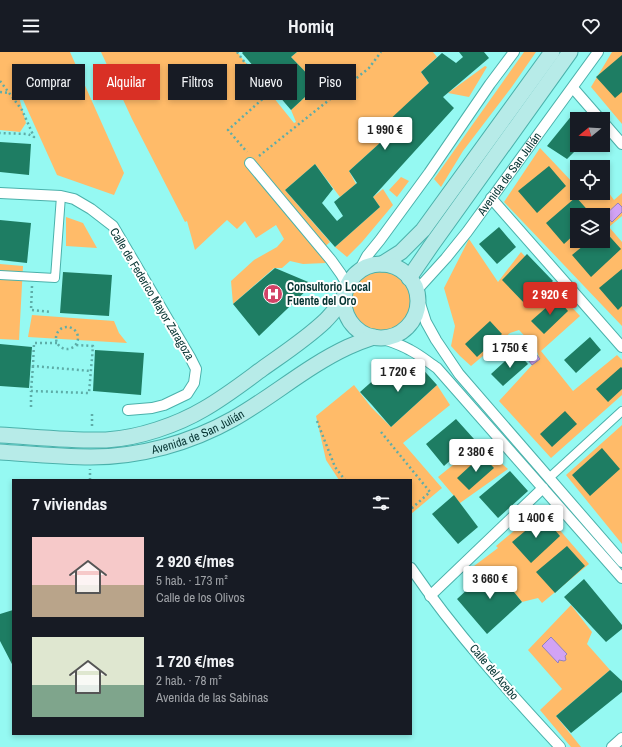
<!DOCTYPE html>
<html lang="es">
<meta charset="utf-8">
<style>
body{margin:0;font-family:"Archivo Narrow",sans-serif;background:#242831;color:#f1f3f6;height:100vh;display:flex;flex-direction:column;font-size:15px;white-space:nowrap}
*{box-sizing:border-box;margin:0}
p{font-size:13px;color:#9ea1a6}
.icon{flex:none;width:22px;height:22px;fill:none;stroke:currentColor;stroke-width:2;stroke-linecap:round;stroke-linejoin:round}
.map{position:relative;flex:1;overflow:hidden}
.sheet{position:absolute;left:12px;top:427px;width:400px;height:256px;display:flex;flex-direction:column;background:#171b24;border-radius:0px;box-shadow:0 2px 6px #0003}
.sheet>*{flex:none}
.banner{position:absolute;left:12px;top:12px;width:400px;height:36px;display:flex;gap:8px}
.needle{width:26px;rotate:252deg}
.buttons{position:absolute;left:570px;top:60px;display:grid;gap:8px}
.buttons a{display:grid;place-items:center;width:40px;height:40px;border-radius:0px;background:#171b24;box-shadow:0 2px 6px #0003;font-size:20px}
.price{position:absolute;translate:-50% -34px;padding:0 9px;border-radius:4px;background:#fff;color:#222;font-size:13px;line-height:26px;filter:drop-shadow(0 1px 2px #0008)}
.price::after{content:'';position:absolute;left:50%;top:24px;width:12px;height:9px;margin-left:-6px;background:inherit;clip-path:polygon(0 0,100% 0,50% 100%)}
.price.current{background:#d93025;color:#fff}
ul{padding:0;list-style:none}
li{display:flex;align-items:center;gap:12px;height:100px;padding:0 20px}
li span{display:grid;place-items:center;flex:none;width:112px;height:80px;border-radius:0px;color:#555}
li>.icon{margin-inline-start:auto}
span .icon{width:48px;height:48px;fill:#fffc;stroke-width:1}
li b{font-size:17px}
h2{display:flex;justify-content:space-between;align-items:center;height:48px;padding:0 20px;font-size:17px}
.chip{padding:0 14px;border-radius:0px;background:#171b24;box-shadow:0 2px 6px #0003;font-size:14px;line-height:36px}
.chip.current{background:#d93025;color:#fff}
header{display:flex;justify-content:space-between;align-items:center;height:52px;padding:0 20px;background:#171b24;font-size:18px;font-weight:700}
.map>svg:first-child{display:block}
</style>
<header><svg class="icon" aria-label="menu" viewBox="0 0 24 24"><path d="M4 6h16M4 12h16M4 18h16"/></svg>Homiq<svg class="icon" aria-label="heart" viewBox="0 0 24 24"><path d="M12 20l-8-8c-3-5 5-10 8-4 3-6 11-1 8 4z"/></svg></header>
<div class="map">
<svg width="622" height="695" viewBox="0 0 622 695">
<rect width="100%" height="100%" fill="#95f9f2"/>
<path fill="#ffbb69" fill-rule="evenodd" d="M0,0H70L124,121L114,143L57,123L15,30L26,71L20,80L0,78Z
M101,0H237L294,71L296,70L291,58L318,33L291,5L297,0H433L437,5L421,20L429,31L386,72L392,80L349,119L356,132L340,145L315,112L285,138L330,190L320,199L326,211L303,212L290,209L282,216H274L233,252L231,229L254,208L277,195L284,187L276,173L256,186L245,169L237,177L227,168L195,198L187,169L185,170L132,67Z
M524,0H536L511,36L463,99L441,135L434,127Z
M612,0H622V72L591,35Z
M485,14L487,15L469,45L448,41Z
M540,96L577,135V141H583L590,148L600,141H603V139L606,137L614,148L622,141V164L609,175L622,190V274L504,150ZM577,163H603V189H577Z
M401,125L409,129L397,145L389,138Z
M383,137L393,153L362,190L347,205L335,195L380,155L373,145Z
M66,165L83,171L97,196L66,194Z
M469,187L498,230L521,200L580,264L541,299L573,339L617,303L622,308V343L551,406L499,349L532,313L540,307L535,295L519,278L510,281L471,314L460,304L451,294L455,274L444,236Z
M0,212L23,214L19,288L0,287Z
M351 249a30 30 0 1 1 60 0a30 30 0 1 1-60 0Z
M32,263L114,269L119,281L127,291L28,285Z
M354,333L371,355L391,375L437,333L450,353L403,391L442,436L411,462V428H339L326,408L316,364Z
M622,373V492L566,423Z
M479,392L508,417L460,451L438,425Z
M540,457L545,461L589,512L542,551L538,546L522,550L493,514L476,525L470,517L498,496L496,494Z
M571,553L592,580L587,592L610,618L556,664L581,695H571L540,658L562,637L528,598Z"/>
<path fill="#d2a3f5" stroke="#9582ba" d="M618,151L622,155V160L612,170L605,163Z
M530,294L540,307L532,313L522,300Z
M551,585L567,602L565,604L566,608L564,609L559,608L558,611L542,594Z"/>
<path fill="#1e7d63" d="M243,0H297L291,5L318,33L291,58L242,1Z
M459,0H484L489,6L443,45L454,56L373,145L380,155L335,195L285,138L315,112L333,137L322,151L337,169L343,164L334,150L357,131L349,119L392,80L385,72L429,31L421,20L442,1L456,11L463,5Z
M622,3V40L615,46L596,25Z
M573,62L581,67H577V77L576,79L577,80V93H581L567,107L547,94Z
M0,90L31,92L29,123L0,120Z
M549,114L566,134L537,161L518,139Z
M576,145L592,163H577V180L564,192L546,171Z
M0,168L31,171L27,211L0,208Z
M499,175L516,195L497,212L479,192Z
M603,177L621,197L591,225L572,203L589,189H603Z
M527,202L553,229L527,254L502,228Z
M275,216L313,232L259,284L233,252Z
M622,217V254L618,258L599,236Z
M63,220L112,223L109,264L60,261Z
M557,246L568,259L544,282L531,269Z
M490,269L502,282L477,305L465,292Z
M590,285L601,298L576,321L564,308Z
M0,292L32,295L29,336L0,334Z
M95,298L144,301L141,343L93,339Z
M516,299L528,312L503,334L491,322Z
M418,312L437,333L391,375L372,353L360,340L386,317L397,330Z
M621,315L622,316V337L608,350L596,337Z
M565,359L577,372L552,395L540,382Z
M456,367L474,387L444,414L426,392Z
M602,396L620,417L590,444L572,423Z
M482,403L494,416L469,438L457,426Z
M510,419L528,439L498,466L479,445Z
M454,443L478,475L458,492L432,462Z
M543,464L560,484L531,511L512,490Z
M567,494L585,514L555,541L536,520Z
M493,514L522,550L487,582L457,547Z
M584,527L622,573V577L606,590L564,545Z
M13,558V614L0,589V562Z
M610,618L622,629V640L571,681L556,664Z"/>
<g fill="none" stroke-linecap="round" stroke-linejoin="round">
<defs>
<path id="pedestrian" d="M0,223L55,226L61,144
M549,426L622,359"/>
<g id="minor">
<path d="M573,36L600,67"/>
<path d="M603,70L622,92"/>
<path d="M250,111L331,208L341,222L348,234"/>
<path d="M0,141L61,144L74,147L91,157L113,174L190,305L196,317L194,331L187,342L164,353L152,356L128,358"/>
<path d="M491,146L622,295"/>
<path d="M359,219L367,204L380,188L429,121L490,32L514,0"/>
<path id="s1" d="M416,239L446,206L467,180L598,0"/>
<path d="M417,242L426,270L436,288L459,322L622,510"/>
<path d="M378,285C389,289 400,292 410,298C420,303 428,310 437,316L622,526"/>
<path d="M411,516C455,580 507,638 560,695"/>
<path d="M430,544L543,436"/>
<path d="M612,695L622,686"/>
</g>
<g id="secondary">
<path d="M382,212L401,200L423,178L552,0"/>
<circle cx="381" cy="249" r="37"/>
<path d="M409,226L431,194L570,0"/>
<path d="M0,383C35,385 71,389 106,388C139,386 177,373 204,357C225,345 243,331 262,317C283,302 306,287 325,269C332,262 338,254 345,246"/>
<path id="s2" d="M0,400C30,402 61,405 91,405C140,405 190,391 233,367C272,345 307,314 348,295C357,291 365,288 374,285"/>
</g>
</defs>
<use href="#pedestrian" stroke="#4bb1ab" stroke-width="10"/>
<use href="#minor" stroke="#4bb1ab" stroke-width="12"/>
<use href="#secondary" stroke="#4bb1ab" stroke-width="17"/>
<path stroke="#5eada8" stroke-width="2.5" stroke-dasharray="2 3" stroke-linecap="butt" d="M237,0L268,42L228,78L247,100
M0,29L22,58L34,85L28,82L0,81
M0,40L9,41
M259,104L369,16L381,0
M32,234L31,258L51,260
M56 286a11 11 0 1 1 22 0a11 11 0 1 1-22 0Z
M57,291H34L33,314L91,319
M33,314L31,339L89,341L93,294L76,293
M31,355V339
M317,369L335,415L345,428
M92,374V359
M381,380L430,440L411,457
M90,428V417"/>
<use href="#pedestrian" stroke="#fff" stroke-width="8"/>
<use href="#minor" stroke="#fff" stroke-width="10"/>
<use href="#secondary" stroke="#b7ebe8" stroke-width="15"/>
</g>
<defs>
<symbol id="hospital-disc" viewBox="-11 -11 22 22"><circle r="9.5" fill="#d24367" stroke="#fff"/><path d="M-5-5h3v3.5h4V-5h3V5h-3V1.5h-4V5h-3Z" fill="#fff"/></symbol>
</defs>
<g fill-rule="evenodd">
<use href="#hospital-disc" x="262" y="231" width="22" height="22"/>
</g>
<g text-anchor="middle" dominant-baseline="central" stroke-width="4" stroke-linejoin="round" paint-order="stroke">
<g font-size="12" fill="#063432" stroke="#fff">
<text stroke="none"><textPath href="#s1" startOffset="150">Avenida de San Julián</textPath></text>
<text transform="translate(152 242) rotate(59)">Calle de Federico Mayor Zaragoza</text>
<text stroke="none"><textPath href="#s2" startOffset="202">Avenida de San Julián</textPath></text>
<text transform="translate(494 620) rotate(50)">Calle del Acebo</text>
</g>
<g font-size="12" font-weight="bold" fill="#063432" stroke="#fff" text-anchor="start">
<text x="287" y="235">Consultorio Local<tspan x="287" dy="14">Fuente del Oro</tspan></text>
</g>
</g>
</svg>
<div class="buttons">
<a><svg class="needle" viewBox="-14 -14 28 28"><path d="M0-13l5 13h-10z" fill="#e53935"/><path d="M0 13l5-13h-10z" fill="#9ea1a6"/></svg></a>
<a><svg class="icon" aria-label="locate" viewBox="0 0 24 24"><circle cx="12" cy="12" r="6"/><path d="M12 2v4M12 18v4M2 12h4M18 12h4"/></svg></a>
<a><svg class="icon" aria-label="layers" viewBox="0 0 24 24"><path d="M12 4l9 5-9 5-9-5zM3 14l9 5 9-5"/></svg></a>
</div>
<b class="price" style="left:385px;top:99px">1 990 €</b>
<b class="price current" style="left:550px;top:264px">2 920 €</b>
<b class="price" style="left:510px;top:317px">1 750 €</b>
<b class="price" style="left:398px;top:341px">1 720 €</b>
<b class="price" style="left:476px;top:421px">2 380 €</b>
<b class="price" style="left:536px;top:487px">1 400 €</b>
<b class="price" style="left:490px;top:548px">3 660 €</b>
<div class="banner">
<a class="chip">Comprar</a>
<a class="chip current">Alquilar</a>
<a class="chip">Filtros</a>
<a class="chip">Nuevo</a>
<a class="chip">Piso</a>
</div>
<section class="sheet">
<h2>7 viviendas<svg class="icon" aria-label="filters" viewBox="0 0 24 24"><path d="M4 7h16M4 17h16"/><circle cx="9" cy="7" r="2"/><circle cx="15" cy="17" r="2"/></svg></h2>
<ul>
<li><span style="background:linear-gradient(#f6c9c9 60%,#b9a48a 0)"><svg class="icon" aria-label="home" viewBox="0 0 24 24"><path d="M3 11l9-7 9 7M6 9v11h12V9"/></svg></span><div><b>2 920 €/mes</b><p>5 hab. · 173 m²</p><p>Calle de los Olivos</p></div></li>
<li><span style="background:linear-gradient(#dfe7d0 60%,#7fa58c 0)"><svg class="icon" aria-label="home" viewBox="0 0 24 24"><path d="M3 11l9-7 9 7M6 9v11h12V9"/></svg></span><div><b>1 720 €/mes</b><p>2 hab. · 78 m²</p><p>Avenida de las Sabinas</p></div></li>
</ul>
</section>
</div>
